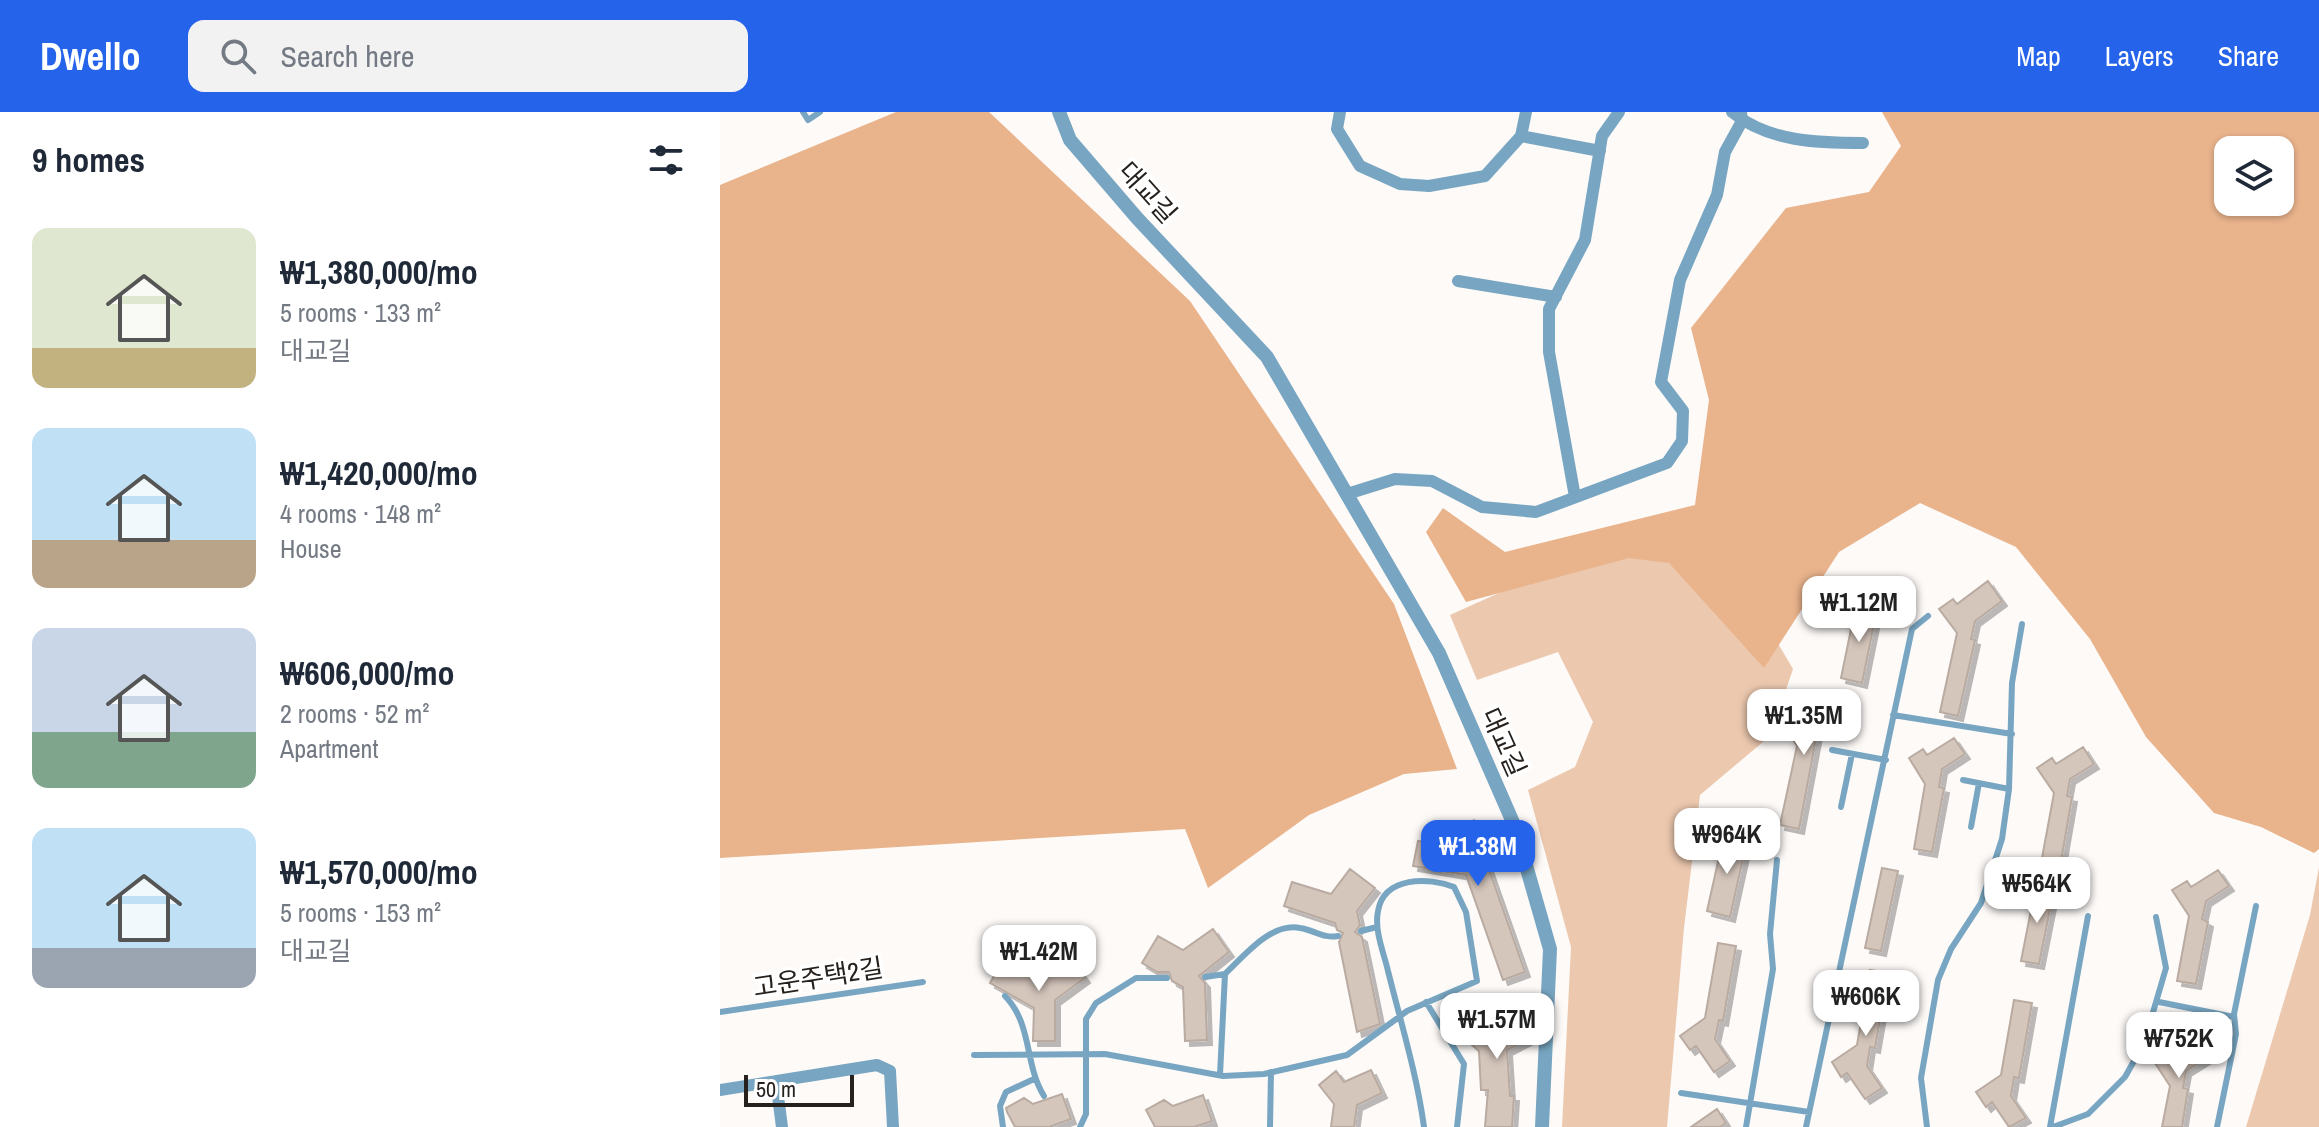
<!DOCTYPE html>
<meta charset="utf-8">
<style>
body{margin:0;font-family:"Archivo Narrow","Noto Sans KR",sans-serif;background:#f2f2f3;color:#1f2937;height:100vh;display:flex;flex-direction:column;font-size:30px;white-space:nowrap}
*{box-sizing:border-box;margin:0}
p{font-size:26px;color:#747a83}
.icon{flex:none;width:44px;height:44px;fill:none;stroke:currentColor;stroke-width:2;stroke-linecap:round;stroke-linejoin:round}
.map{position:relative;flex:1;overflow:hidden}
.details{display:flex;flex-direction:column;background:#fff;width:720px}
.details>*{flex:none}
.tools{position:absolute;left:1494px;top:24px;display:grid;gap:16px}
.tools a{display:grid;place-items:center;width:80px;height:80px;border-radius:16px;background:#fff;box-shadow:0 2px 6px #0004;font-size:40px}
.scale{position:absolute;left:24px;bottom:20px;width:110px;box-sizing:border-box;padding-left:8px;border:4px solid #26211d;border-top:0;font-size:22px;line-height:28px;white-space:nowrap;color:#26211d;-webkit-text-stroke:6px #fff;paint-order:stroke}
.price{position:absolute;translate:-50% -68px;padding:0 18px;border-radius:16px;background:#fff;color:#222;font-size:26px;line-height:52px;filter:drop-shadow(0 2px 4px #0008)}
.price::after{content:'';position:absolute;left:50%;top:48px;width:24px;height:18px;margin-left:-12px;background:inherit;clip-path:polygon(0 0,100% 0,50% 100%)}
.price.current{background:#2563eb;color:#fff}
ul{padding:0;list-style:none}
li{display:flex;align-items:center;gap:24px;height:200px;padding:0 32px}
li span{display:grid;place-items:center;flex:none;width:224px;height:160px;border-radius:16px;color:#555}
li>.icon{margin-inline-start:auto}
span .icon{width:96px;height:96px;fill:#fffc;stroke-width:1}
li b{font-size:34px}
h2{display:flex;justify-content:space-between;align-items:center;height:96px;padding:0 32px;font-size:34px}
header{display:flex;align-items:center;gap:48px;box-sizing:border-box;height:112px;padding:0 40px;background:#2563eb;color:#fff}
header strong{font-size:38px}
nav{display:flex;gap:44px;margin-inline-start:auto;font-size:28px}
.search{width:560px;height:72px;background:#f2f2f3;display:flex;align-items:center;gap:20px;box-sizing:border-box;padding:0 28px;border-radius:16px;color:#747a83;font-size:30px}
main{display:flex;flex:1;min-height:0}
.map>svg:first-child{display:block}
</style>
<header>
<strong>Dwello</strong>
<div class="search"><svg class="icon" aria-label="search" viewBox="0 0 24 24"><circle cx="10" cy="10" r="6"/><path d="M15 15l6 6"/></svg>Search here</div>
<nav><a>Map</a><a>Layers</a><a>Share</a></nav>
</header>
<main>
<section class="details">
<h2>9 homes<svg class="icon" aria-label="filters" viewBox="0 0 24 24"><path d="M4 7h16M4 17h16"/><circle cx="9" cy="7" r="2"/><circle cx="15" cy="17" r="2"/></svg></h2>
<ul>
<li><span style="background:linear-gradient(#dfe7d0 75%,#c2b280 0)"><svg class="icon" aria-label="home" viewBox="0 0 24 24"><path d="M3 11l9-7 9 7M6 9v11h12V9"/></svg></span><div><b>₩1,380,000/mo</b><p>5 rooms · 133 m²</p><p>대교길</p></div></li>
<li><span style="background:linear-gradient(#bfe0f5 70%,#b9a48a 0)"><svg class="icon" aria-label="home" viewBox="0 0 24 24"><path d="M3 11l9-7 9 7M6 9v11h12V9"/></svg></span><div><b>₩1,420,000/mo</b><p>4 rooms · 148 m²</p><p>House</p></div></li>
<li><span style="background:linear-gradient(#c9d6e8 65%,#7fa58c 0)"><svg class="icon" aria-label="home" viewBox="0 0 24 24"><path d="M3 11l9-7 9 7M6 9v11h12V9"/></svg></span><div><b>₩606,000/mo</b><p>2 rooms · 52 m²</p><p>Apartment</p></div></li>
<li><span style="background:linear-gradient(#bfe0f5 75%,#9aa5b1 0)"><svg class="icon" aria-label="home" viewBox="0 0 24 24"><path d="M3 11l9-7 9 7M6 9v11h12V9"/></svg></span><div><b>₩1,570,000/mo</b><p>5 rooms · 153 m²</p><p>대교길</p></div></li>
</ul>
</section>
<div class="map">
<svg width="1599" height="1015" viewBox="0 0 1599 1015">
<defs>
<filter id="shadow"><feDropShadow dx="5" dy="5" stdDeviation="0" flood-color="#0004"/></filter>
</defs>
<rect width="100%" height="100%" fill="#fdfaf8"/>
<path fill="#ecc8ae" d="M952,426L1036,494L1073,557L1050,624L980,683L964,816L947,1015H842L851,835L808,678L855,655L873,610L838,540L757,568L730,503L872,439Z
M1599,755V1015H1526L1590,803Z"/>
<path fill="#e9b38c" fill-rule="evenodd" d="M176,0H269L470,189L674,492L737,657L684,662L589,703L488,776L465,717L0,746V73Z
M1162,0H1599V737L1594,741L1541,715L1494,701L1426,625L1370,527L1296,435L1200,391L1119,440L1044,556L949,451L909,446L746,490L706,420L723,396L785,440L975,393L989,288L971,216L1066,96L1149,80L1181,34ZM1560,38V90H1508V38Z"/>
<path fill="#d5c6bc" stroke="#b9aba1" stroke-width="2" filter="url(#shadow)" d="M1268,469L1282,489L1255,509L1251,527L1255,528L1238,604L1220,600L1237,521L1219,497L1233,487L1237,492Z
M1136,493L1157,497L1142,571L1121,566Z
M1109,588L1120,606L1097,621L1079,717L1060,713L1077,634L1062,609L1078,599L1082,605Z
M1234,626L1245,642L1222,657L1219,675L1224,676L1212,740L1194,737L1205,672L1189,646L1203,637L1207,643Z
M1363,635L1374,652L1350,667L1347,684L1352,685L1341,749L1322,746L1334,681L1317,656L1332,646L1336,652Z
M754,708L781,723L766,749L805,860L783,868L746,763L693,754L698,729L738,736Z
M1004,723L1027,728L1010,805L987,799Z
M1162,756L1178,759L1161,839L1145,836Z
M630,757L655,776L637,799L640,813L635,820L642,825L660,912L637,920L619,830L623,821L617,818L615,811L564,794L572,770L611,782Z
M1498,758L1509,774L1486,789L1482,807L1488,810L1476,872L1457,869L1469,804L1452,778L1467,769L1471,775Z
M1316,773L1334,777L1319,852L1301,849Z
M493,817L509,840L479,864L485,871L487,928L465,929L463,875L452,869L449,860H437L422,851L438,824L463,838Z
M998,831L1016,834L1003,909L999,908L995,927L1010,949L994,960L976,934L970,938L960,924L985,906Z
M351,846L365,866L335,888V929H313L314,896L270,871L284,847L321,868Z
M1150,858L1168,861L1155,936L1150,935L1147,954L1162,976L1145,987L1127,961L1121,965L1112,950L1137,933Z
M1294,888L1312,891L1299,966L1294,965L1291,984L1306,1006L1289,1015L1272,990L1266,995L1256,980L1281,963Z
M801,898L814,924L787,938L790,984H794L792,1015H765L768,978H761L759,939L738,920L756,900L772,914Z
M1479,927L1490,944L1466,959L1463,976L1468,977L1462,1015H1442L1450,974L1433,948L1448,938L1452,945Z
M651,958L662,981L637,993L634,1015H611L614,992L599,973L616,959L624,970Z
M342,982L351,1007L329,1015H295L287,1000L286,996L304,986L313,992Z
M483,983L492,1009L474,1015H435L426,998L444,988L453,994Z
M997,997L1006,1011L1000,1015H971Z"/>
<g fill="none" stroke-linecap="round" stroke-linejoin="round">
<path stroke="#78a6c2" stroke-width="6" d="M83,0L88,8L100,0
M1173,603L1292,622
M1112,638L1166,648
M1243,668L1289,677
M1121,695L1132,642
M1251,715L1259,671
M641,819L657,815
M485,865L505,862
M285,884C313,913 304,952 324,984
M706,890L744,952L737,1015
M1439,890L1514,905
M0,900L203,870
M254,943L385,942L503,964L544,962L627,943L679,905L687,899L757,869L746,800L734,775C709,765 664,764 658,799C654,819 664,841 668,859C681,911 697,963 704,1015
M500,963L505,862C524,844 551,810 580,816C594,818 604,827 618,824
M961,981L1089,1000
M283,1015L280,994L286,980L314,967
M360,1015L366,1002V907L376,891L416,866H447
M550,1015L551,960
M1026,1015L1053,857L1050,822L1057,748
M1086,1015L1192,517L1208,504
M1207,1015L1201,966L1218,868L1231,837L1261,791L1282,727L1289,677L1292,571L1302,512
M1330,1015L1368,804
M1333,1015L1368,1002L1405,965L1424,931L1446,856L1436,805
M1497,1015L1516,922L1514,902L1536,794"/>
<path stroke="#78a6c2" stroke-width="12" d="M620,0L617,17L640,54L680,72L709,74L765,64L801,24L806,0
M1012,0C1048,30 1099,31 1143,31
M801,24L880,39
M738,169L836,185
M627,382L675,367L712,369L762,395L816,400L947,351L962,329L963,299L941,270L960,168L997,83L1005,40L1022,9L1021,0
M855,385L829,240V197L865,128L882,24L899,0
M56,969L62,1015
M0,978L157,953L170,959L173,1015"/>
<path stroke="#78a6c2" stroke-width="14" d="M339,0L350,28L417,106L547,245L719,541L795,715L830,837L822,1015"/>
</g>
<g text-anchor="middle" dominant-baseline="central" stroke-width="7" stroke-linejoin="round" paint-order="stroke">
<g font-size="26" fill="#26211d" stroke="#fff">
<text transform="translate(428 80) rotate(48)">대교길</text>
<text transform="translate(784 630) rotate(66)">대교길</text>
<text transform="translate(98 865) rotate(-9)">고운주택2길</text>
</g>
</g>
</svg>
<div class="tools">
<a><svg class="icon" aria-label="layers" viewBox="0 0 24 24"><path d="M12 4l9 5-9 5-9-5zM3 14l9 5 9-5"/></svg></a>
</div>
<div class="scale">50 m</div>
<b class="price" style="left:1139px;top:532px">₩1.12M</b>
<b class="price" style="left:1084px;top:645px">₩1.35M</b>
<b class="price" style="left:1007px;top:764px">₩964K</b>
<b class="price current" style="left:758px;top:776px">₩1.38M</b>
<b class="price" style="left:1317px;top:813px">₩564K</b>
<b class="price" style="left:319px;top:881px">₩1.42M</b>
<b class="price" style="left:1146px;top:926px">₩606K</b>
<b class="price" style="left:777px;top:949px">₩1.57M</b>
<b class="price" style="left:1459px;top:968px">₩752K</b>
</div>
</main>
